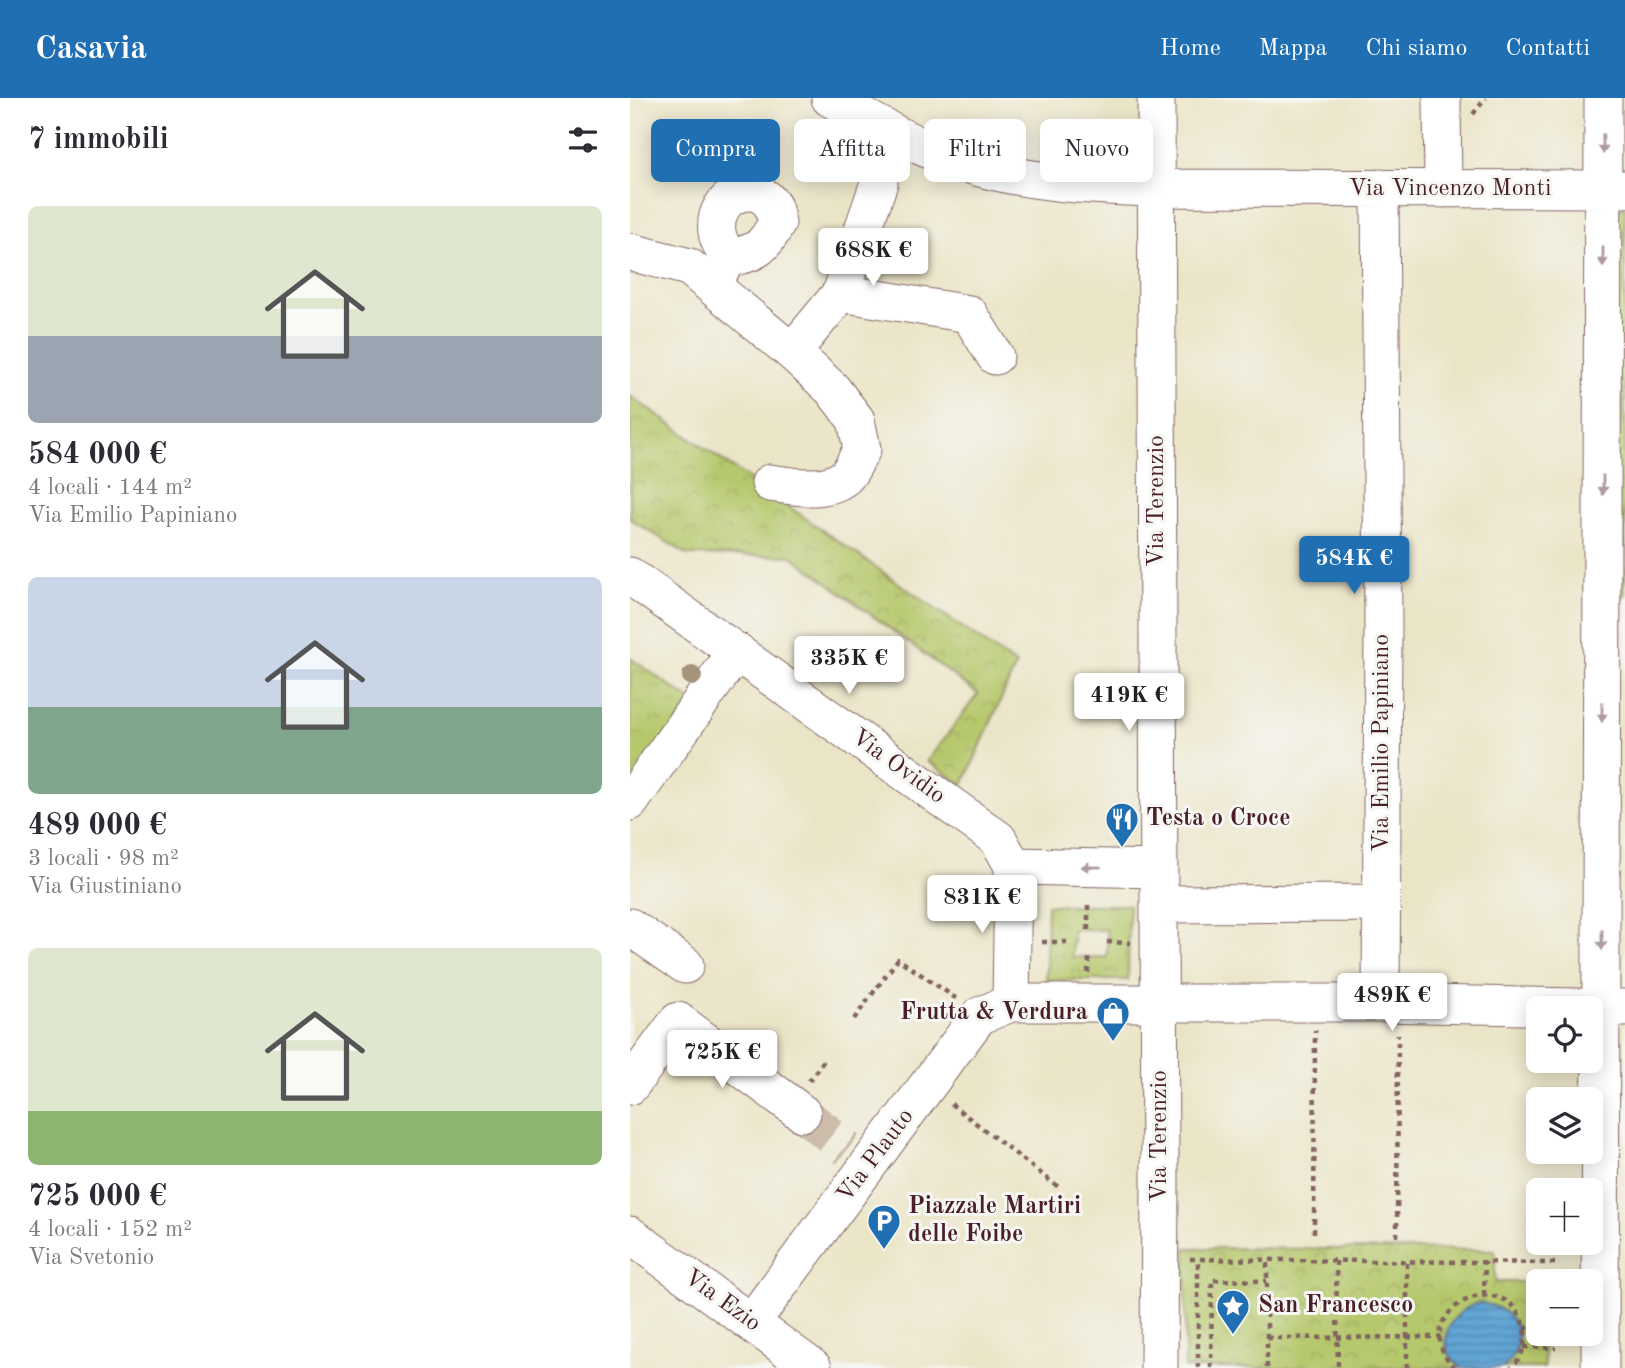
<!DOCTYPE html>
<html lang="it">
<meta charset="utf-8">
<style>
body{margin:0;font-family:"Old Standard TT",serif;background:#f7f7f7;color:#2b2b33;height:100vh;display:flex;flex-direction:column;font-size:26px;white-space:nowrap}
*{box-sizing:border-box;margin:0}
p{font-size:23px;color:#7c7c81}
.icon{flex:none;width:38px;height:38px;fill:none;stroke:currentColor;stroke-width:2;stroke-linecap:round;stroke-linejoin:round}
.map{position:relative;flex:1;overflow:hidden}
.details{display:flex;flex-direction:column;background:#fff;width:630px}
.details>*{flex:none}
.guide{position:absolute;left:21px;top:21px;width:665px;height:63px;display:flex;gap:14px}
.buttons{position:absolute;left:896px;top:898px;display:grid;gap:14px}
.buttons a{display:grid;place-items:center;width:77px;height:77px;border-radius:10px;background:#fff;box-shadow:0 4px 18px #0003;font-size:35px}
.price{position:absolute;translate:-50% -60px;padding:0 16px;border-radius:7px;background:#fff;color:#222;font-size:23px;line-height:46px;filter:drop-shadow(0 2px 4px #0008)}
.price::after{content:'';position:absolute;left:50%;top:42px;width:21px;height:16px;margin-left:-10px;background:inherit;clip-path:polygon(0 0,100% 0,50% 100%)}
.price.active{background:#1f6fb2;color:#fff}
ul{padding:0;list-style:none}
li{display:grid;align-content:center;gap:14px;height:371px;padding:0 28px}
li span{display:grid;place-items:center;height:217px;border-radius:10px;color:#555}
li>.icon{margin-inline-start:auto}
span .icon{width:126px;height:126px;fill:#fffc;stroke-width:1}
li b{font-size:30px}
h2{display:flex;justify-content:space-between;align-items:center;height:84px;padding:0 28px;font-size:30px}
.chip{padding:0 24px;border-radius:10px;background:#fff;box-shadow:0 4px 18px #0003;font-size:24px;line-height:63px}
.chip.active{background:#1f6fb2;color:#fff}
header{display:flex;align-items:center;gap:42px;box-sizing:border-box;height:98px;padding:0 35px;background:#1f6fb2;color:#fff}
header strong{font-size:33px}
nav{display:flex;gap:38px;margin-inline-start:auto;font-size:24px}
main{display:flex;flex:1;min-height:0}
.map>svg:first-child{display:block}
</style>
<header>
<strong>Casavia</strong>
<nav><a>Home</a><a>Mappa</a><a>Chi siamo</a><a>Contatti</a></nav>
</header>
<main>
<section class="details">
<h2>7 immobili<svg class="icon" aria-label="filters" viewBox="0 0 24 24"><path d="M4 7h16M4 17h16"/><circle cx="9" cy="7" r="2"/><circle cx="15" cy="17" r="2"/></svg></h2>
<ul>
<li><span style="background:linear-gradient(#dfe7d0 60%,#9aa5b1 0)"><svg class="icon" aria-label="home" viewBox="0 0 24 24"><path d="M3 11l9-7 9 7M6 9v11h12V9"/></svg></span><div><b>584 000 €</b><p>4 locali · 144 m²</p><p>Via Emilio Papiniano</p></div></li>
<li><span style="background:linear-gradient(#c9d6e8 60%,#7fa58c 0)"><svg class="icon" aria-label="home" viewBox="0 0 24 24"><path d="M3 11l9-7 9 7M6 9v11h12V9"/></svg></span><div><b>489 000 €</b><p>3 locali · 98 m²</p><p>Via Giustiniano</p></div></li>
<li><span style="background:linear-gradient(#dfe7d0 75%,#8fb573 0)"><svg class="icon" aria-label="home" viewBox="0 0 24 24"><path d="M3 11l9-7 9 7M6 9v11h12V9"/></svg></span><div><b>725 000 €</b><p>4 locali · 152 m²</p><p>Via Svetonio</p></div></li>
</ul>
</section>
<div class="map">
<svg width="995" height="1270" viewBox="0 0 995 1270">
<defs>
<pattern id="park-crowns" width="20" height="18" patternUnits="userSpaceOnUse" patternTransform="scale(1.75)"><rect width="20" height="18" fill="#b6c86c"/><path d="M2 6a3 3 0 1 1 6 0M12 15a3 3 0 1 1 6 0" fill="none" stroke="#9eab5e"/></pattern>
<pattern id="water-rules" width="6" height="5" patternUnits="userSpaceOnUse" patternTransform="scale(1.75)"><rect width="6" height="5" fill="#61a6d6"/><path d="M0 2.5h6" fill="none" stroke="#5287ae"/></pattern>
</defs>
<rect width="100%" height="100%" fill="#f6f6f2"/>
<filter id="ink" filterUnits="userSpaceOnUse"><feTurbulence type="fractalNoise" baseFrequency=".0143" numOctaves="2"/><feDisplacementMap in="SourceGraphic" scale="14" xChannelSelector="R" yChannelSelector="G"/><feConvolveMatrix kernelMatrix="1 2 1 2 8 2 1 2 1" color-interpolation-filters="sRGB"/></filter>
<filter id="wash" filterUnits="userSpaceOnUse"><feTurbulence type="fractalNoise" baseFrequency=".00686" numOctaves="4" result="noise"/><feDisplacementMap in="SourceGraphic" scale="28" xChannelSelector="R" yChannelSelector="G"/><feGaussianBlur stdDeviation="1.57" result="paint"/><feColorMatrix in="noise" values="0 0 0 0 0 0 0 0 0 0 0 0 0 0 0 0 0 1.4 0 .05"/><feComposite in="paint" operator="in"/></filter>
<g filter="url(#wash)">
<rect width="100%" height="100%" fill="#ebe5c8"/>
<path fill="url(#park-crowns)" stroke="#80744c" stroke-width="2" fill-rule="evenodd" d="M985,109H995V498H985Z
M0,298L386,567L333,687L297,663L348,596L162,458L58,457L0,421Z
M0,560L62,603L0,691Z
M417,807H499L498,882H416ZM443,831L477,832V859H442Z
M556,1150L865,1152V1184H908V1236H914V1270H555Z"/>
<path fill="url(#water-rules)" stroke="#566280" stroke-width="2" d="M849,1205C887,1208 902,1244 873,1270H832C802,1250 818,1213 849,1205Z"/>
</g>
<g filter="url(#ink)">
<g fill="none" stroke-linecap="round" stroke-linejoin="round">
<path stroke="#cbbda9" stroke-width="37" stroke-dasharray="37 18" stroke-linecap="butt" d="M172,1015L218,1051"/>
<defs>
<path id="minor" d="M200,0C242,23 285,49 330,64C393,85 460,88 526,90L995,91
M526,0L530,1083L529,1270
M812,0L813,91
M750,90L753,528L751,905
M0,154L59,169L162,254L202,291L226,322L232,351C227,359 222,373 215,379C196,395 162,388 140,385
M81,187L98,160C126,155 133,151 147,125C146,121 145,113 143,109C127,80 82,96 87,134C88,143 94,152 98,160
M211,195L339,216L365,258
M162,254L211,195L249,85
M0,478L368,741L383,768
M0,704L94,571L108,554
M529,771L383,768L381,905H751L995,910
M529,806L751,805
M0,829L55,867
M0,988L48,923L172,1015
M0,1137L183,1270
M121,1225L349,918L381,905
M970,1270L973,0"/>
</defs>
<use href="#minor" stroke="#826462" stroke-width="39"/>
<path stroke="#826462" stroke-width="4.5" stroke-dasharray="5 5" stroke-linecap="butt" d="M843,16L856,0
M458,832V802
M412,844H442
M477,844L501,845
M458,875L459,859
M224,921L268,861L327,901
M179,983L195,961
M321,1006L431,1091
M684,1135L685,932
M767,1139L768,936
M560,1161L926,1165
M706,1163L708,1270
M854,1197L855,1164
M894,1230H908
M637,1240L811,1239
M894,1249L926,1250
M568,1270V1161
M581,1270L582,1182L637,1183
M637,1270V1162
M777,1270V1164
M825,1270C770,1216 879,1160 894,1231C897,1245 892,1260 881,1270"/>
<use href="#minor" stroke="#fff" stroke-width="37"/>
</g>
<circle fill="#a4947c" cx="62" cy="578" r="10"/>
<defs><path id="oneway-solid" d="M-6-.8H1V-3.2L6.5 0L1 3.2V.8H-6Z" transform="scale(1.75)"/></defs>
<g fill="#ae9aa0">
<use href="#oneway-solid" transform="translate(973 46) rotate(89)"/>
<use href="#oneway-solid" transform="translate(973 159) rotate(90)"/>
<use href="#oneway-solid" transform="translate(973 387) rotate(90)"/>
<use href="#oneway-solid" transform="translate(972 614) rotate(90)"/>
<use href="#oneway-solid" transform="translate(461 769) rotate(-179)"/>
<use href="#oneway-solid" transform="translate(972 842) rotate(90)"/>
</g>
</g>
<defs>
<symbol id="restaurant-pin" viewBox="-11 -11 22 30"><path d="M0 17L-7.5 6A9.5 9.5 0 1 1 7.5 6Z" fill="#1f6fb2" stroke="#f6f6f2"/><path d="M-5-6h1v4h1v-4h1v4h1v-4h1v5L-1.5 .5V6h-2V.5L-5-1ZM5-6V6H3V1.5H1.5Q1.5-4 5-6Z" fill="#fff"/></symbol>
<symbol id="shop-pin" viewBox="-11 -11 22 30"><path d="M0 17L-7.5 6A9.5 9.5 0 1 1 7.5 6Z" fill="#1f6fb2" stroke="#f6f6f2"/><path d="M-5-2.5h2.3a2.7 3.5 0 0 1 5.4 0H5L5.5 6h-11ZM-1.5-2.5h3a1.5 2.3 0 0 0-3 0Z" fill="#fff"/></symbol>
<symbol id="parking-pin" viewBox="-11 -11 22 30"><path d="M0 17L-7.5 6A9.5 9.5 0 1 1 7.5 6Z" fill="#1f6fb2" stroke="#f6f6f2"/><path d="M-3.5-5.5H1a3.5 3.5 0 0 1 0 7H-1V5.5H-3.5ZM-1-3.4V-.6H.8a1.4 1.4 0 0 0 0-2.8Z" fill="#fff"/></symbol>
<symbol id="sight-pin" viewBox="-11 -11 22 30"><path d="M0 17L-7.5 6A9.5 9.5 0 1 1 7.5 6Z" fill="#1f6fb2" stroke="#f6f6f2"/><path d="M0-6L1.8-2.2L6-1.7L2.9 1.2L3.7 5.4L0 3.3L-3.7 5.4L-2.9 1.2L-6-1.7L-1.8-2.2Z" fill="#fff"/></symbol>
</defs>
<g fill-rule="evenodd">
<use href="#restaurant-pin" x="473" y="702" width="38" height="52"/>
<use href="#shop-pin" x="464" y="896" width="38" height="52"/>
<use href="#parking-pin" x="235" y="1104" width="38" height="52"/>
<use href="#sight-pin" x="584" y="1189" width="38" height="52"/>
</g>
<g text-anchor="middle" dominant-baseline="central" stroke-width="6" stroke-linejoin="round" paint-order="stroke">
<g font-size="24" fill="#4a1f2b" stroke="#f6f6f2">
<text x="820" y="91">Via Vincenzo Monti</text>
<text transform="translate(527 403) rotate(-90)">Via Terenzio</text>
<text transform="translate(752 645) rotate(-90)">Via Emilio Papiniano</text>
<text transform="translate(268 669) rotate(36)">Via Ovidio</text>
<text transform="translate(530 1038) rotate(-90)">Via Terenzio</text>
<text transform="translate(246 1058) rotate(-53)">Via Plauto</text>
<text transform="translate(92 1203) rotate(36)">Via Ezio</text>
</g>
<g font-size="24" font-weight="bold" fill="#4a1f2b" stroke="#f6f6f2" text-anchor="start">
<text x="516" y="721">Testa o Croce</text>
<text x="458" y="915" text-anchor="end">Frutta &amp; Verdura</text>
<text x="278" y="1109">Piazzale Martiri<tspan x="278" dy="28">delle Foibe</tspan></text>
<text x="628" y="1208">San Francesco</text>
</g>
</g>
</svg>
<div class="buttons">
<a><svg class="icon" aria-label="locate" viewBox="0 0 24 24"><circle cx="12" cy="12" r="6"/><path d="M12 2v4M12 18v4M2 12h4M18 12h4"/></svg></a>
<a><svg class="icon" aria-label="layers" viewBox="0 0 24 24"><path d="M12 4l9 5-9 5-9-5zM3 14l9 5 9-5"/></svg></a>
<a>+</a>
<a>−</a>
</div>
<b class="price" style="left:243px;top:190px">688K €</b>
<b class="price active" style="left:724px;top:498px">584K €</b>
<b class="price" style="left:219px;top:598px">335K €</b>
<b class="price" style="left:499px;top:635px">419K €</b>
<b class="price" style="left:352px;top:837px">831K €</b>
<b class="price" style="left:762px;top:935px">489K €</b>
<b class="price" style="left:92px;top:992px">725K €</b>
<div class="guide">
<a class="chip active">Compra</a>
<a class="chip">Affitta</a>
<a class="chip">Filtri</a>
<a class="chip">Nuovo</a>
</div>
</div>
</main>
